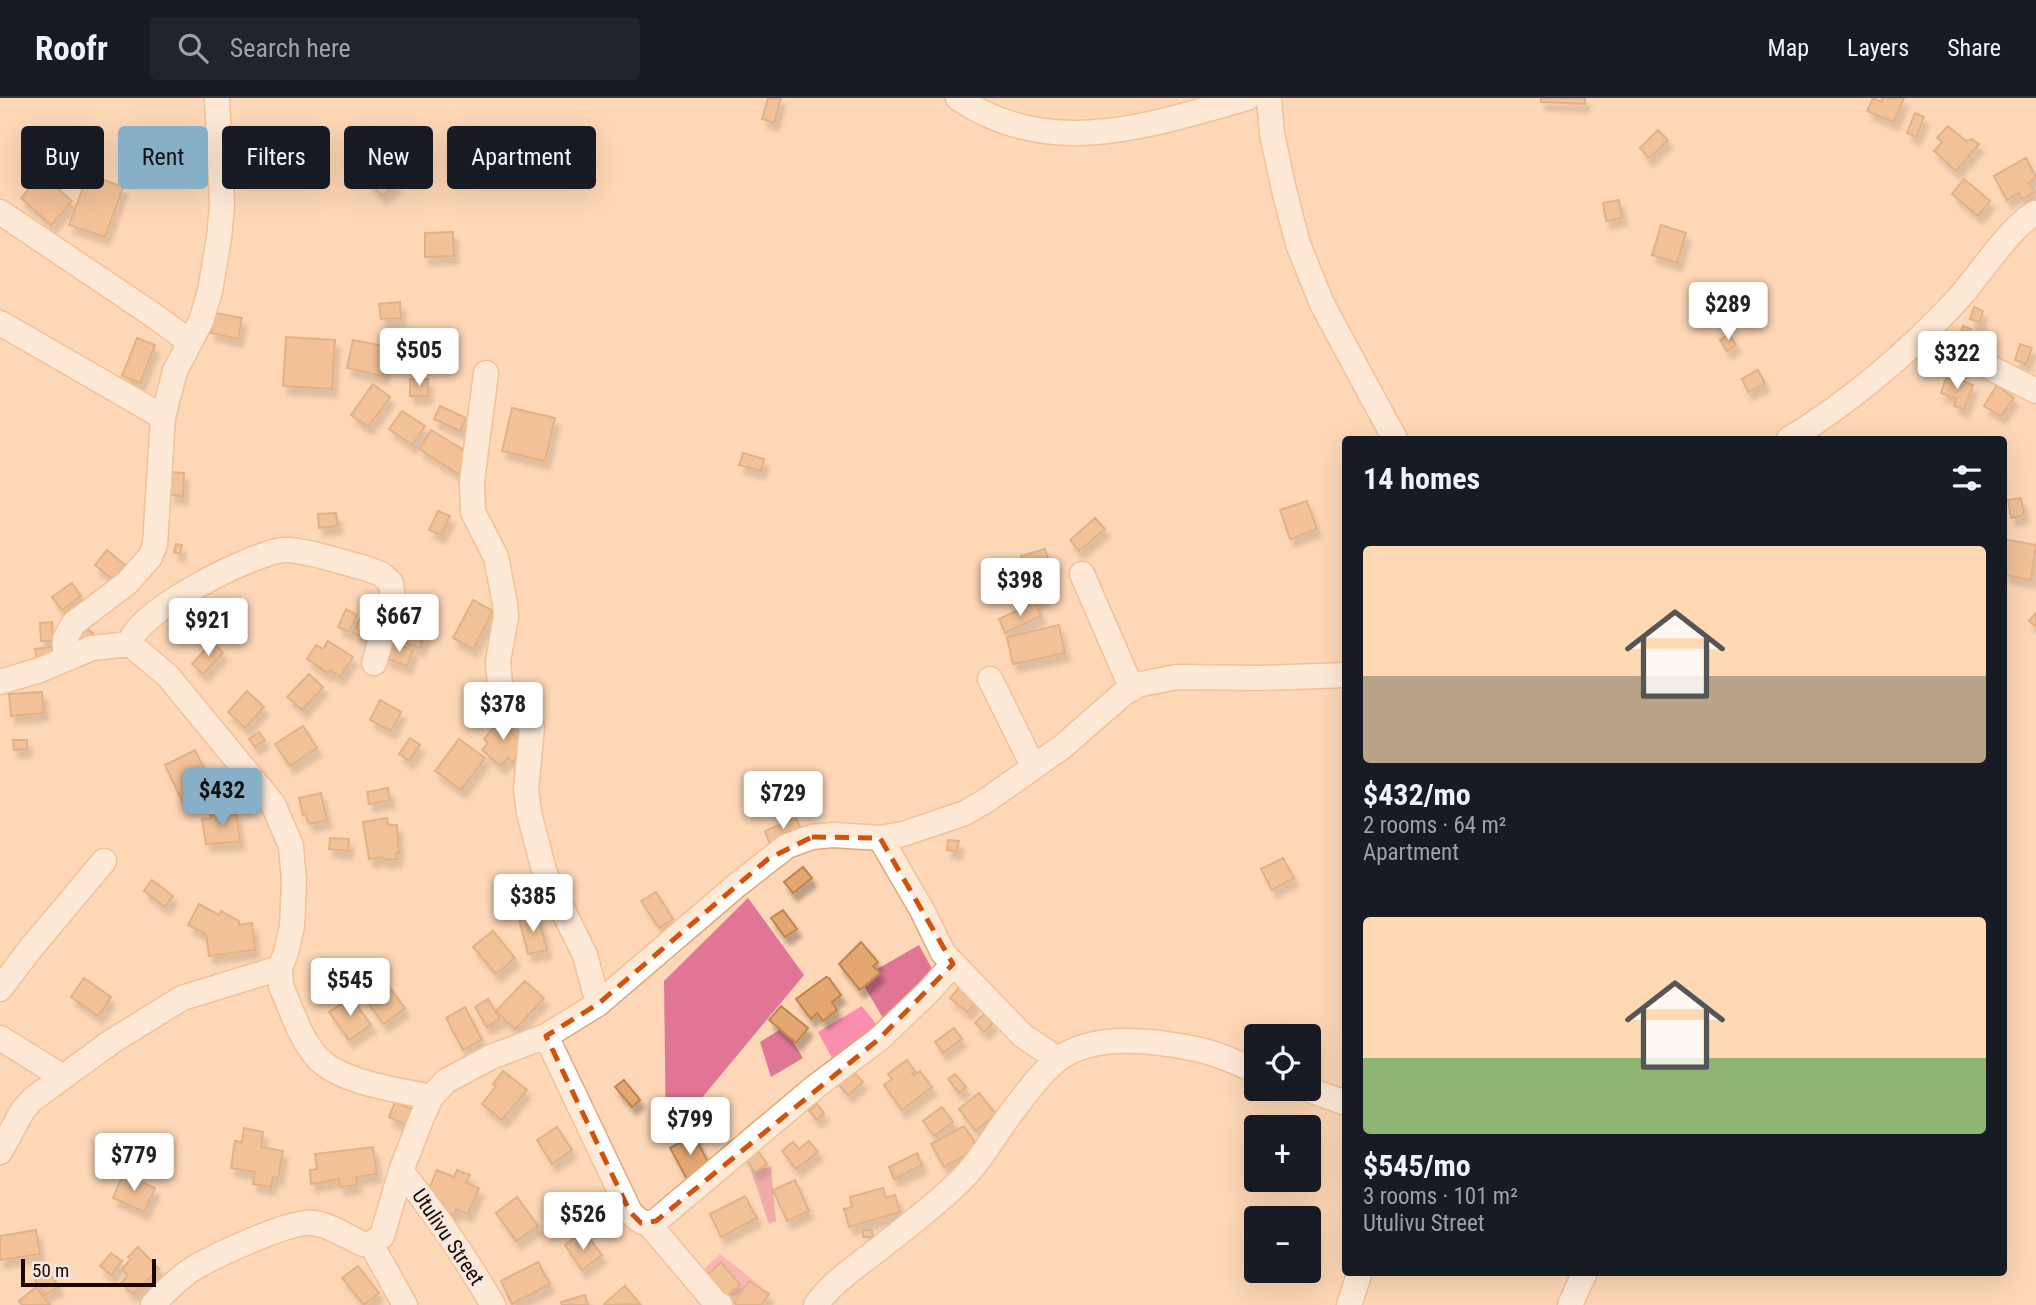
<!DOCTYPE html>
<meta charset="utf-8">
<style>
body{margin:0;font-family:"Roboto Condensed",sans-serif;background:#20242c;color:#f1f3f6;height:100vh;display:flex;flex-direction:column;font-size:26px;white-space:nowrap}
*{box-sizing:border-box;margin:0}
p{font-size:23px;color:#9ea1a6}
.icon{flex:none;width:38px;height:38px;fill:none;stroke:currentColor;stroke-width:2;stroke-linecap:round;stroke-linejoin:round}
.map{position:relative;flex:1;overflow:hidden}
.side{position:absolute;left:1342px;top:338px;width:665px;height:840px;display:flex;flex-direction:column;background:#171b24;border-radius:7px;box-shadow:0 7px 28px #0002}
.side>*{flex:none}
.hud{position:absolute;left:21px;top:28px;width:665px;height:63px;display:flex;gap:14px}
.tools{position:absolute;left:1244px;top:926px;display:grid;gap:14px}
.tools a{display:grid;place-items:center;width:77px;height:77px;border-radius:7px;background:#171b24;box-shadow:0 7px 28px #0002;font-size:35px}
.scale{position:absolute;left:21px;bottom:18px;width:135px;box-sizing:border-box;padding-left:7px;border:4px solid #1c0700;border-top:0;font-size:19px;line-height:24px;white-space:nowrap;color:#1c0700;-webkit-text-stroke:5px #f6e9df;paint-order:stroke}
.price{position:absolute;translate:-50% -60px;padding:0 16px;border-radius:7px;background:#fff;color:#222;font-size:23px;line-height:46px;filter:drop-shadow(0 2px 4px #0008)}
.price::after{content:'';position:absolute;left:50%;top:42px;width:21px;height:16px;margin-left:-10px;background:inherit;clip-path:polygon(0 0,100% 0,50% 100%)}
.price.current{background:#87b0c8;color:#111}
ul{padding:0;list-style:none}
li{display:grid;align-content:center;gap:14px;height:371px;padding:0 21px}
li span{display:grid;place-items:center;height:217px;border-radius:7px;color:#555}
li>.icon{margin-inline-start:auto}
span .icon{width:126px;height:126px;fill:#fffc;stroke-width:1}
li b{font-size:30px}
h2{display:flex;justify-content:space-between;align-items:center;height:84px;padding:0 21px;font-size:30px}
.chip{padding:0 24px;border-radius:7px;background:#171b24;box-shadow:0 7px 28px #0002;font-size:24px;line-height:63px}
.chip.current{background:#87b0c8;color:#111}
header{display:flex;align-items:center;gap:42px;box-sizing:border-box;height:98px;padding:0 35px;background:#171b24;border-bottom:2px solid #363941}
header strong{font-size:33px}
nav{display:flex;gap:38px;margin-inline-start:auto;font-size:24px}
.search{width:490px;height:63px;background:#20242c;display:flex;align-items:center;gap:18px;box-sizing:border-box;padding:0 24px;border-radius:7px;color:#9ea1a6;font-size:26px}
.map>svg:first-child{display:block}
</style>
<header>
<strong>Roofr</strong>
<div class="search"><svg class="icon" aria-label="search" viewBox="0 0 24 24"><circle cx="10" cy="10" r="6"/><path d="M15 15l6 6"/></svg>Search here</div>
<nav><a>Map</a><a>Layers</a><a>Share</a></nav>
</header>
<div class="map">
<svg width="2036" height="1207" viewBox="0 0 2036 1207">
<defs>
<filter id="shadow"><feDropShadow dx="4.5" dy="8" stdDeviation="2" flood-color="#0004"/></filter>
</defs>
<rect width="100%" height="100%" fill="#fdd7b7"/>
<path fill="#fa8eae" d="M862,908L879,930L832,960L818,934Z
M720,1156L762,1189L732,1198L703,1172Z"/>
<path fill="#e17596" d="M748,800L804,877L666,1043L664,883Z
M919,847L936,878L890,932L860,881Z
M784,929L803,960L771,979L760,944Z
M771,1069L776,1123L769,1126L751,1072Z"/>
<path fill="#e4a772" stroke="#bf8550" stroke-width="2" filter="url(#shadow)" d="M768,0H781L774,25L762,21Z
M1541,0H1585V6L1541,4Z
M1873,0L1881,4L1883,0H1904L1894,24L1867,13Z
M1915,15L1924,19L1916,39L1907,35Z
M1948,28L1966,43L1972,41L1979,46L1956,73L1934,53L1942,44L1937,40Z
M1658,32L1668,42L1649,60L1640,50Z
M2026,60L2036,79L2029,85L2035,94L2022,101L2019,95L2007,102L1994,78Z
M382,69L396,86L382,98L367,82Z
M42,76L72,103L51,127L21,100Z
M88,76L123,89L105,139L69,127Z
M1964,81L1990,103L1978,118L1952,96Z
M1619,102L1622,120L1606,123L1603,105Z
M1661,127L1686,135L1677,165L1652,157Z
M453,134L454,158L425,159V135Z
M400,204L401,220L381,221L379,206Z
M1974,209L1983,213L1980,224L1970,221Z
M215,215L242,220L238,241L211,235Z
M1963,228L1971,231L1967,242L1959,239Z
M1729,236L1736,247L1727,253L1720,242Z
M286,239L335,242L332,291L283,288Z
M137,240L155,247L140,285L122,278Z
M353,242L388,249L383,278L347,270Z
M2020,246L2032,250L2026,266L2015,262Z
M1758,272L1765,286L1748,294L1742,281Z
M1947,277L1973,287L1964,311L1954,308L1956,301L1941,295Z
M410,281H428V298H410Z
M373,286L390,299L368,329L351,317Z
M1997,287L2014,300L2001,318L1984,308Z
M440,308L466,320L460,333L434,321Z
M512,310L555,320L545,363L502,353Z
M402,313L425,328L412,347L389,331Z
M431,332L472,357L460,377L419,351Z
M743,355L764,361L761,373L739,367Z
M171,374L184,375L183,398L170,397Z
M2021,400L2024,417L2011,420L2008,402Z
M1307,403L1317,431L1290,441L1280,412Z
M438,413L450,418L441,437L429,432Z
M336,415L338,428L319,430L318,416Z
M1095,420L1105,431L1079,453L1070,442Z
M2004,441L2036,447L2031,482L2004,477Z
M176,446L182,447L180,456L174,454Z
M1045,451L1054,482L1030,489L1021,458Z
M107,452L125,467L113,482L95,467Z
M72,485L81,498L62,512L52,499Z
M1038,494L1041,502L1033,504L1031,497Z
M473,502L493,513L473,551L453,540Z
M1035,504L1041,518L1005,535L999,521Z
M346,511L357,517L349,534L338,529Z
M364,511L385,520L374,545L353,535Z
M2036,515V529L2029,523Z
M52,524L53,543H41L40,525Z
M1059,527L1065,555L1013,566L1007,539Z
M83,528L93,535L78,556L69,549Z
M403,532L424,539L420,550L400,544Z
M328,543L353,559L340,579L330,572L328,575L307,561L316,547L323,551Z
M212,544L223,555L203,576L192,566Z
M391,544L413,552L407,568L385,560Z
M55,548L57,561L37,564L35,551Z
M309,576L323,589L302,612L287,599Z
M247,593L264,609L245,630L228,614Z
M42,594L44,615L11,618L9,596Z
M380,602L401,614L391,633L370,622Z
M504,617L516,625L510,634L526,647L513,664L508,660L501,668L482,652L488,645L484,641Z
M303,628L317,650L290,668L275,646Z
M259,634L265,642L255,649L249,641Z
M410,640L420,647L409,663L399,656Z
M459,641L485,660L461,692L435,673Z
M13,642H27V651L14,652Z
M195,652L213,690L183,705L165,667Z
M388,690L390,702L369,706L367,694Z
M321,695L327,722L309,726L306,716L303,717L299,700Z
M236,712L240,744L206,746L202,721L211,720L210,715Z
M387,720L388,727H397L399,755H396L397,761L384,762L383,759L369,761L363,724Z
M796,720L802,734L770,746L765,733Z
M330,740L349,741L348,753L329,751Z
M948,742L959,743L957,753L947,752Z
M1283,760L1294,780L1272,792L1261,771Z
M803,769L812,780L793,795L784,784Z
M152,782L173,798L165,809L144,793Z
M656,794L673,821L659,830L641,803Z
M199,806L219,817L221,813L239,823V827L252,825L255,852L209,858L206,836L188,827Z
M783,812L797,831L785,839L771,820Z
M538,816L547,852L528,856L519,821Z
M493,833L515,860L496,876L473,849Z
M861,844L878,864L873,868L880,875L860,892L839,866Z
M363,863L366,868L370,864L405,910L384,926L357,891L341,903L330,889Z
M826,879L829,880L841,897L832,904L837,912L823,923L817,915L811,921L796,901Z
M84,880L111,899L98,918L71,899Z
M525,883L544,900L515,931L496,913Z
M961,887L978,901L968,914L950,900Z
M351,899L371,927L349,942L329,914Z
M488,901L500,921L487,929L475,909Z
M781,908L808,930L796,945L769,922Z
M465,909L482,942L463,952L446,920Z
M984,916L993,925L984,934L975,925Z
M954,930L962,941L943,955L935,944Z
M907,962L915,973L912,975L914,977L920,973L932,989L902,1012L884,987L892,981L888,976Z
M852,972L863,984L848,997L837,985Z
M503,973L527,992L502,1022L482,1006L496,988L493,986Z
M955,976L966,989L959,995L948,981Z
M624,982L640,1002L632,1009L615,989Z
M979,995L996,1016L976,1033L959,1011Z
M395,1004L419,1014L412,1030L389,1019Z
M817,1006L824,1015L817,1022L809,1013Z
M942,1009L953,1024L934,1038L923,1023Z
M964,1028L975,1044L973,1045L977,1051L944,1069L931,1046Z
M557,1029L572,1052L552,1066L537,1042Z
M244,1030L263,1034L261,1049L283,1053L278,1080L273,1079L271,1089L253,1086L255,1074L231,1070L235,1043L242,1044Z
M694,1037L710,1068L687,1081L670,1050Z
M809,1043L818,1054L796,1071L782,1053L793,1044L799,1051Z
M373,1049L377,1076L356,1079L357,1087L340,1089L339,1081L311,1086L310,1072L317,1071L315,1056Z
M755,1049L767,1066L755,1074L743,1057Z
M917,1055L922,1067L894,1081L889,1069Z
M437,1072L454,1079L457,1072L470,1077L466,1085L479,1090L468,1116L456,1111L453,1117L440,1111L443,1105L426,1098Z
M123,1076L155,1090L144,1114L113,1100Z
M795,1082L809,1113L787,1123L773,1092Z
M883,1090L886,1100L895,1097L900,1114L849,1129L844,1111L852,1109L850,1099Z
M745,1098L757,1120L721,1139L710,1116Z
M517,1099L538,1128L516,1143L496,1115Z
M36,1132L40,1156L0,1162V1138Z
M863,1132H872L873,1139H863Z
M578,1137L585,1146L591,1142L602,1157L582,1172L565,1147Z
M138,1149L159,1171L133,1196L121,1185L128,1178L122,1171L131,1161L128,1159Z
M111,1155L122,1163L111,1177L100,1168Z
M538,1164L550,1186L512,1206L501,1183Z
M721,1164L740,1187L724,1200L706,1178Z
M358,1168L379,1195L364,1207L342,1180Z
M48,1173L59,1189L45,1197L35,1182Z
M749,1183L769,1196L761,1207H737L734,1205Z
M625,1188L640,1206L605,1207L604,1206Z
M36,1189L50,1207H22L19,1203Z
M585,1197L588,1207H562L561,1204Z"/>
<g fill="none" stroke-linecap="round" stroke-linejoin="round">
<defs>
<path id="minor" d="M958,0C1050,63 1150,27 1247,0
M1269,0L1272,36L1284,92L1298,146L1322,206L1395,341
M0,114L156,219L190,244
M0,225L163,319
M1924,236L2036,293
M486,275L472,383L473,414L496,459L505,506L506,519L498,563L501,599L507,609L527,622L532,629L526,691L529,715L545,776L585,857L598,906
M1789,341C1849,305 1910,253 1957,202C1978,179 2012,126 2036,115
M1082,476L1132,591
M130,546C133,515 255,453 285,452C304,451 348,466 368,471L381,476L391,485L393,503L374,565
M65,561V541L73,526L127,485L150,459L155,447L163,319L175,273L201,223L210,193L219,140L222,107L217,0
M990,581L1033,668
M0,584L40,572L92,550L130,546L168,578L273,706L291,748L294,783L292,828L286,855L280,870L281,888C291,911 299,937 315,957C336,984 398,992 431,999
M880,740L922,812L943,855L1023,938L1058,961
M0,891L31,850L104,763
M546,938L630,1114C639,1123 643,1128 656,1123L815,989L879,941L929,893L953,866
M0,940L63,979
M1304,990L1346,1005
M0,1054L23,1012L33,1001L111,944L182,900L280,870
M401,1073C435,1115 466,1160 493,1207
M649,1126L715,1204L720,1207
M371,1146L405,1207
M153,1207C164,1194 175,1184 188,1174C209,1160 290,1122 313,1125C331,1127 347,1139 363,1146H371L382,1138L401,1073L422,1019L431,999L446,983L491,959L546,938L598,906L737,787L787,748L812,739L833,737L880,740L903,736L965,715L987,702L1062,649L1124,595L1137,587L1176,579L1260,580L1346,577
M816,1207C830,1187 851,1172 871,1157C900,1134 930,1112 957,1086C981,1064 995,1035 1015,1010C1027,994 1041,975 1057,962C1092,935 1151,942 1191,950C1214,954 1235,964 1256,973
M1349,1207L1360,1174
M1570,1207L1585,1174"/>
</defs>
<use href="#minor" stroke="#e3a771" stroke-width="27"/>
<use href="#minor" stroke="#fff" stroke-width="24"/>
</g>
<path d="M0 0H2036V1207H0ZM812,739L880,740L953,866L879,941L656,1123L641,1125L630,1114L546,938L598,906L768,761Z" fill="#fdd7b7" fill-opacity=".55" fill-rule="evenodd"/>
<path fill="none" stroke="#d4510b" stroke-width="5" stroke-dasharray="14 9" stroke-linejoin="round" d="M812,739L880,740L953,866L879,941L656,1123L641,1125L630,1114L546,938L598,906L768,761Z"/>
<g text-anchor="middle" dominant-baseline="central" stroke-width="7" stroke-linejoin="round" paint-order="stroke">
<g font-size="21" fill="#1c0700" stroke="#f6e9df">
<text transform="translate(448 1139) rotate(56)">Utulivu Street</text>
</g>
</g>
</svg>
<div class="tools">
<a><svg class="icon" aria-label="locate" viewBox="0 0 24 24"><circle cx="12" cy="12" r="6"/><path d="M12 2v4M12 18v4M2 12h4M18 12h4"/></svg></a>
<a>+</a>
<a>−</a>
</div>
<div class="scale">50 m</div>
<b class="price" style="left:1728px;top:244px">$289</b>
<b class="price" style="left:419px;top:290px">$505</b>
<b class="price" style="left:1957px;top:293px">$322</b>
<b class="price" style="left:1020px;top:520px">$398</b>
<b class="price" style="left:399px;top:556px">$667</b>
<b class="price" style="left:208px;top:560px">$921</b>
<b class="price" style="left:503px;top:644px">$378</b>
<b class="price current" style="left:222px;top:730px">$432</b>
<b class="price" style="left:783px;top:733px">$729</b>
<b class="price" style="left:533px;top:836px">$385</b>
<b class="price" style="left:350px;top:920px">$545</b>
<b class="price" style="left:690px;top:1059px">$799</b>
<b class="price" style="left:134px;top:1095px">$779</b>
<b class="price" style="left:583px;top:1154px">$526</b>
<div class="hud">
<a class="chip">Buy</a>
<a class="chip current">Rent</a>
<a class="chip">Filters</a>
<a class="chip">New</a>
<a class="chip">Apartment</a>
</div>
<section class="side">
<h2>14 homes<svg class="icon" aria-label="filters" viewBox="0 0 24 24"><path d="M4 7h16M4 17h16"/><circle cx="9" cy="7" r="2"/><circle cx="15" cy="17" r="2"/></svg></h2>
<ul>
<li><span style="background:linear-gradient(#ffd9b3 60%,#b9a48a 0)"><svg class="icon" aria-label="home" viewBox="0 0 24 24"><path d="M3 11l9-7 9 7M6 9v11h12V9"/></svg></span><div><b>$432/mo</b><p>2 rooms · 64 m²</p><p>Apartment</p></div></li>
<li><span style="background:linear-gradient(#ffd9b3 65%,#8fb573 0)"><svg class="icon" aria-label="home" viewBox="0 0 24 24"><path d="M3 11l9-7 9 7M6 9v11h12V9"/></svg></span><div><b>$545/mo</b><p>3 rooms · 101 m²</p><p>Utulivu Street</p></div></li>
</ul>
</section>
</div>
